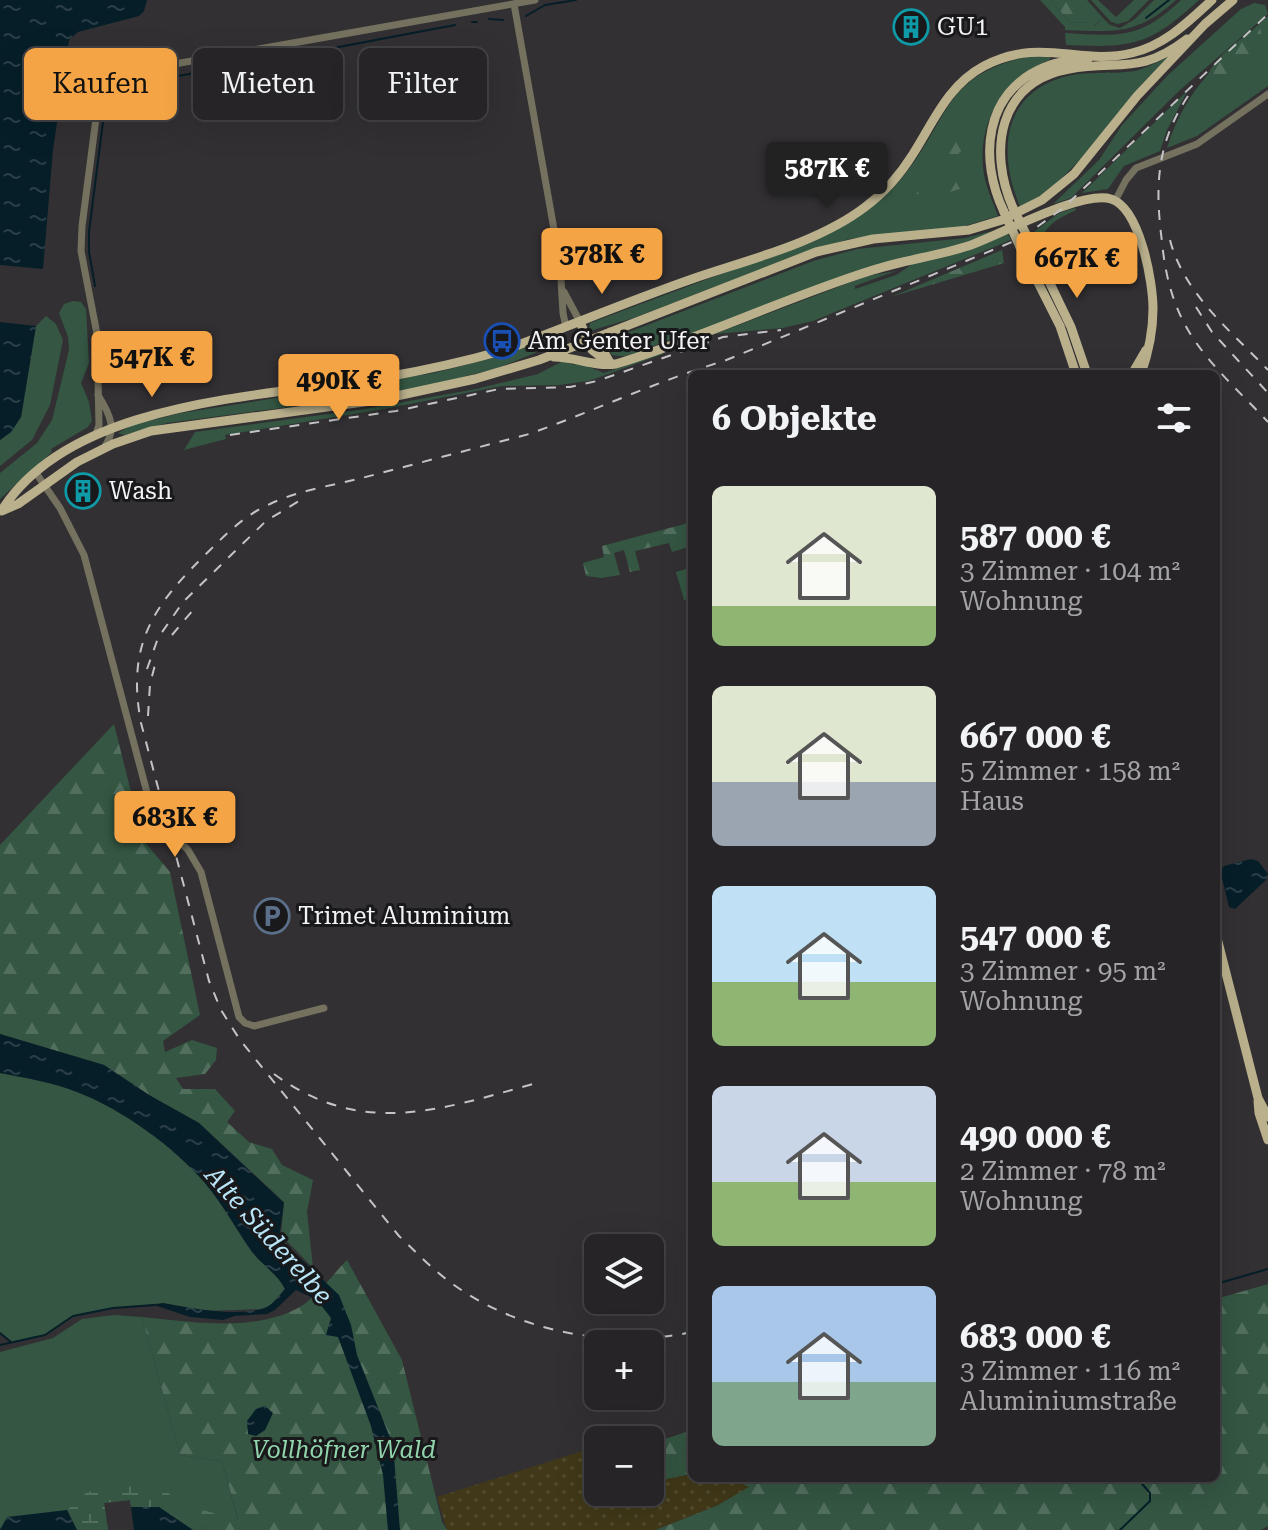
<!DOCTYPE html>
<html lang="de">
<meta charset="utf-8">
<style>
body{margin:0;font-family:"Roboto Serif",serif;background:#2e2c2e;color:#f1f3f6;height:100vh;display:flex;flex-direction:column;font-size:30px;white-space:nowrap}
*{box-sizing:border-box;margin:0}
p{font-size:26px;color:#a4a4a7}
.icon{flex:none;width:44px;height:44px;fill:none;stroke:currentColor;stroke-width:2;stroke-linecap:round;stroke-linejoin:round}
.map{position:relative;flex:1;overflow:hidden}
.details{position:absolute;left:688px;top:370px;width:532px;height:1112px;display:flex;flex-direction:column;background:#262426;border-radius:12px;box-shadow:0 8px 32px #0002,0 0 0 2px #424143}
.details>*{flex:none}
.guide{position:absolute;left:24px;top:48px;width:544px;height:72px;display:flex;gap:16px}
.buttons{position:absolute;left:584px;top:1234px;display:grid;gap:16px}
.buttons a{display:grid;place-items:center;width:80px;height:80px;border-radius:12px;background:#262426;box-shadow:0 8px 32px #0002,0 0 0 2px #424143;font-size:40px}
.price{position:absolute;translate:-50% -68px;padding:0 18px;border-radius:8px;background:#f4a444;color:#111;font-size:26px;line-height:52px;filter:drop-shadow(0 2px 4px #0008)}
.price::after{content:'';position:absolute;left:50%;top:48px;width:24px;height:18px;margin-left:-12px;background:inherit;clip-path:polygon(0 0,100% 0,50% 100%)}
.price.on{background:#222;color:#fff}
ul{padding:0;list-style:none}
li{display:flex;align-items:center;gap:24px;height:200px;padding:0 24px}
li span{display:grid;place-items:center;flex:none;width:224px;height:160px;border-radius:12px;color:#555}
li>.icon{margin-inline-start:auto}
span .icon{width:96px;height:96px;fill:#fffc;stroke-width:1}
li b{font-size:34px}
h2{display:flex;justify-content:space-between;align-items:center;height:96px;padding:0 24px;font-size:34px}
.chip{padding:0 28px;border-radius:12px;background:#262426;box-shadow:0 8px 32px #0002,0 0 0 2px #424143;font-size:28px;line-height:72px}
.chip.on{background:#f4a444;color:#111}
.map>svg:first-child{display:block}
</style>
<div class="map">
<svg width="1268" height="1530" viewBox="0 0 1268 1530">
<defs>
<pattern id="forest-firs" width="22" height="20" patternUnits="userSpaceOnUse" patternTransform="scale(2)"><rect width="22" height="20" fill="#345642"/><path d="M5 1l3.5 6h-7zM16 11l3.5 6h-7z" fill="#526f5e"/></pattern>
<pattern id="wetland-marsh" width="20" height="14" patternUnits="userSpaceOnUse" patternTransform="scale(2)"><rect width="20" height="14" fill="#345642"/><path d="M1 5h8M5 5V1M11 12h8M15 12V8" fill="none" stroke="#526f5e"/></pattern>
<pattern id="sand-dots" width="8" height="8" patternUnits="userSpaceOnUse" patternTransform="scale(2)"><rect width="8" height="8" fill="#403818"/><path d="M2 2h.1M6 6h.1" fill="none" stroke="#534c2f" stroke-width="1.8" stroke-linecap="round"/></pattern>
<pattern id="water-ripples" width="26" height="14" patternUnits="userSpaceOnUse" patternTransform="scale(2)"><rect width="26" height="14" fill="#051e28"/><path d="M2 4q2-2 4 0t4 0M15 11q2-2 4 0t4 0" fill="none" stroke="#2a3f48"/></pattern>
</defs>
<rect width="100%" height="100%" fill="#323033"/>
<path fill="#345642" d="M1040,0H1050L1070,22L1091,23L1095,26L1103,18L1110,25L1120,28L1135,19L1154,0H1176C1138,35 1114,32 1065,30V27Z
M1091,0H1098L1116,17L1134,0H1149L1128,21L1118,24L1111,22Z
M1181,0H1199C1149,46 1132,48 1066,45L1065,33C1119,36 1139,40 1181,0Z
M1254,3L1265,5L1268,14L1180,90L1071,198L1053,204L1099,160L1122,125L1167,76L1241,9Z
M1268,16V86L1197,136L1167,148C1185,89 1223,56 1268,16Z
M1030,56H1050V60C1002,77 976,125 984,175C987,189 993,203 998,216L958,228L849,239L806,252L634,318L593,330L589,329L590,323L812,240C849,223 880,206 906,173C951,115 944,75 1030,56Z
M1170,56C1114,106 1087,170 1021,209C999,159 999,98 1060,78C1084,70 1110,75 1135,71C1147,68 1159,61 1170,56Z
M1188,90L1167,130L1160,151L1124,166L1108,189L1082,193Z
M1075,208L1076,210C1062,217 1053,220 1044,233L1049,236L1041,247L1037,237L1043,234L1036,236L1034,232L1059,213Z
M992,231L985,236L680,338C658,340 633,361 612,355L608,348L616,337L813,261L857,249L965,238Z
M1008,234L1011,240L813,321L783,328L715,334L867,276L896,271L855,286V289L896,275L914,263L977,247Z
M73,301L81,302L86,309L89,363L81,383L89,402L92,421L88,427L51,449L52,452L0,499V473L37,443L52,420L69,350L68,337L59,313L64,304Z
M46,316L56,324L63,340L50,405L32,440L0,466V440L11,432L21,417L36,326Z
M551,338L554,345L498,368L431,385L379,395L167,423L124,435L118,433L132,425L181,413L434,373L500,356Z
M663,353V354L589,381L559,385L502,386L384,409L225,435L226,439L184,450L195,432L365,409L476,389L538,374L563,361L575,365L577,362L604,373Z
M0,1073C26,1078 52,1082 77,1092C122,1109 175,1147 205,1183C222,1204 235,1227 250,1249C260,1264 278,1273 285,1289L270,1306L261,1309L204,1311L163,1303L113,1308L73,1316L45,1335L11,1342L0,1333Z
M114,1315L142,1317L180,1455L222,1461L238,1521L179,1514L208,1530H193L159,1507H131L130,1500L104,1503L108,1530H77L67,1510L0,1528V1352L53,1338L82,1319Z"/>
<path fill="url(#forest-firs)" d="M1050,0H1087L1103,18L1094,26L1091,23L1070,22Z
M1259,25C1268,45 1248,71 1229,79C1223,82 1216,83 1210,84L1206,82C1210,58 1242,39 1259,25Z
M969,115L967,145L957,155L941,161L935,156L958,122Z
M958,166L969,168V186L912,204L918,190Z
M1002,250L1004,263L891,297Z
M692,522V566L688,547L672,552L669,543L635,551L640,570L630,572L624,550L614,553L620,575L601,578L586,576L583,563L604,557L602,546Z
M692,567V599L684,600L676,572Z
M114,724L143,840L170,872L200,1015L163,1041L165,1052L192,1040L217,1048L216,1060L205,1074L176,1078L183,1089H215L235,1111L227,1122L249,1142L272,1149L282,1165L313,1180L307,1212L313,1268L281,1235L284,1202L199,1123L149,1095L104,1065L0,1034V845Z
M347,1260L402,1360L442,1522L447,1530H208L178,1514L185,1505L238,1520L222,1461L180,1455L142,1317C191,1322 259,1333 303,1305C319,1294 333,1274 347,1260Z
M1268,1284V1526L1261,1530H655L718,1505L748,1487L730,1478H1216V1299Z
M692,1430V1474L667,1479L650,1477V1444Z"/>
<path fill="url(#wetland-marsh)" d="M157,1483L172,1496L178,1515L204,1530H193L159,1507H131L130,1500L104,1503L108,1530H77L67,1510L87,1492Z"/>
<path fill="url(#sand-dots)" d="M598,1446V1492H650V1477L667,1479L692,1474V1478H730L749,1487L718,1505L655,1530H447L437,1497Z"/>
<path fill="url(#water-ripples)" d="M0,0H147L144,11L139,16L78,32L69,40L53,150L43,269L0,265Z
M0,322L36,326L21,417L11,432L0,440Z
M1251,859L1258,861L1268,874L1266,880L1235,909L1229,907L1220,870L1224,866Z
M0,1034L104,1065L149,1095L199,1123L284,1203L279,1238L339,1295L351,1325L357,1355L393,1445L400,1530H388L383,1475L371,1426L338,1337L326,1335L331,1318L317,1300L296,1290L275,1310L267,1314L235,1316L223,1320L190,1317L154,1305L163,1303C188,1308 243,1318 267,1307C273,1304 280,1295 285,1289C277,1273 260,1264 250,1249C235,1227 222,1203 205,1183C174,1147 122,1109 77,1092C52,1082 26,1078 0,1073Z
M265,1406L273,1413L265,1430L256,1436L248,1434L247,1421L256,1409Z
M131,1507H159L193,1530H134Z
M67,1510L77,1530H0L7,1517Z"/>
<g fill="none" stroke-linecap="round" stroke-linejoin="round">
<path stroke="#051e28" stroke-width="2" d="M526,16L545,5L576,0
M1146,18L1169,0
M489,19L503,20
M472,22H477
M328,49L455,25
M291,55L309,52
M95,286L89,252V232L105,106L114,92L124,86L265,60
M1216,1284L1268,1269
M0,1333L11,1342
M0,1345L45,1335L73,1316L113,1308L155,1305
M1120,1530L1150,1501V1493L1137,1478"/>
<path stroke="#75715f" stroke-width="7" d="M514,4L560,263L563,313L566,327
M1115,201L1126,180L1136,168L1197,144L1268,94
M564,292L580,322
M98,395C110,414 118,430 103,449
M96,434L99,425L97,334L81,251L82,226L98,103L112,81L141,70L535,0
M36,473L60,508L84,555L150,804L157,819L188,850L201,872L239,1017L245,1023L254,1026L324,1008"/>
<path stroke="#bab08c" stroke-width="9" d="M1013,208C988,151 998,82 1069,69C1120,60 1140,75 1187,39
M1004,212C979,160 983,92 1045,67C1058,61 1073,60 1088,59
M1030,242L1071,327L1087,374
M1020,247L1060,326L1076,374
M580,322L592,350L609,363
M610,332C600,344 602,351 611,364
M554,357C576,357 594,367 616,364C703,338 786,297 873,270C904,260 937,256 968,246C1000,235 1081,190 1111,199C1140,208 1153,282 1153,309C1153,331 1148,354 1141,374
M1132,374L1146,350
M2,510C73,398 269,397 386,377C426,370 466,361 505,350C567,327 629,301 692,279C747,260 818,243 865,207C884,193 900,175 913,154C934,121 948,85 984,66C1042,36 1079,66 1132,53C1165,45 1188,22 1212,0
M2,511L18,504L77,462L113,444L151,431L378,400L475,379L539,360L816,252L873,239L969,230L1002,220L1042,200L1074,174L1137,96L1205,24L1233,0
M1216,934L1258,1098L1268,1117
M1258,1101L1259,1113L1268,1140"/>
<path stroke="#c4c3c5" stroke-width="2" stroke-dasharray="10 10" stroke-linecap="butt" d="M1188,96C1156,144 1155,187 1162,242C1165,273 1172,303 1188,330C1208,364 1241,393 1268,422
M1170,240C1184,294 1231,331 1268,370
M1196,307L1212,332L1268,393
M230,435L396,411L499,389L570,387L597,381L723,337L781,330
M172,635L193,610
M147,669L158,638L183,602L266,521L299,501
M148,716L150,684L156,661
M274,1074C362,1138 439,1110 533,1084
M692,1332C612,1349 522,1333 454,1285C434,1271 417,1253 399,1236L240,1040L221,1010L209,981L141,723C126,643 154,605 208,552C227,533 245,515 270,504C297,491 329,486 358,479C415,464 472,449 529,434C594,411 657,381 724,361L1012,242L1033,230L1063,208L1268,14"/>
<path stroke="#bab08c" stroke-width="9" d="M1013,208L1030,242
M1004,212L1020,247"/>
</g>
<defs>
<symbol id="building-ring" viewBox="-11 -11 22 22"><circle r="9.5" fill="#19181a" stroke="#0f9aa8" stroke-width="1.5"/><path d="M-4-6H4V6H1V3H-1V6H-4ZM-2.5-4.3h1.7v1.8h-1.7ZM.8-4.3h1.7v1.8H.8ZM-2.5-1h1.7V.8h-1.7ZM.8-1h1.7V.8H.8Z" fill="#0f9aa8"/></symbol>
<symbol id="bus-ring" viewBox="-11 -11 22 22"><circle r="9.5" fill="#19181a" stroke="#1a4fb4" stroke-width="1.5"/><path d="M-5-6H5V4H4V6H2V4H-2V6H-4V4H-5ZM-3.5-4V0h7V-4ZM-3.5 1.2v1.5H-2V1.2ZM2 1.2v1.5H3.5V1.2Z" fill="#1a4fb4"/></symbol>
<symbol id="parking-ring" viewBox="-11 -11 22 22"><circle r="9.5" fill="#19181a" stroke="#5c6f8a" stroke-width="1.5"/><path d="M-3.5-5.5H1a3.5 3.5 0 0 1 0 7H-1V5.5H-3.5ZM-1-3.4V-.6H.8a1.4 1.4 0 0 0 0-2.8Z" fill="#5c6f8a"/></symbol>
</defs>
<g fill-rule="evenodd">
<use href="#building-ring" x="891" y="7" width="40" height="40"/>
<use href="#bus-ring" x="482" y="321" width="40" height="40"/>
<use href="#building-ring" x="63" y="471" width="40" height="40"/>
<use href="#parking-ring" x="252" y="896" width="40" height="40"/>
</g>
<g text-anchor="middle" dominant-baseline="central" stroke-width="6" stroke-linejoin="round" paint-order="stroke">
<g font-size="24" fill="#f3f2f4" stroke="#19181a" text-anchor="start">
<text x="937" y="27">GU1</text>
<text x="528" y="341">Am Genter Ufer</text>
<text x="109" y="491">Wash</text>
<text x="298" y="916">Trimet Aluminium</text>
</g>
<g font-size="24" font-style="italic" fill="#91d5ac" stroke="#19181a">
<text x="344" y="1450">Vollhöfner Wald</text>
</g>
<g font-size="26" font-style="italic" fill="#b9e5f9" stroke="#19181a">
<text transform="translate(269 1235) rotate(48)">Alte Süderelbe</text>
</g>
</g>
</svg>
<div class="buttons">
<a><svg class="icon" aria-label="layers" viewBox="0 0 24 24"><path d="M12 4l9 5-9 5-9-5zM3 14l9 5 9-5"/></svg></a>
<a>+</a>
<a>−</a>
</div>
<b class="price on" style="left:827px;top:210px">587K €</b>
<b class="price" style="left:602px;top:296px">378K €</b>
<b class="price" style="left:1077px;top:300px">667K €</b>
<b class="price" style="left:152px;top:399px">547K €</b>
<b class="price" style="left:339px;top:422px">490K €</b>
<b class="price" style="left:175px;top:859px">683K €</b>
<div class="guide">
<a class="chip on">Kaufen</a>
<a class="chip">Mieten</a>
<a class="chip">Filter</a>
</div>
<section class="details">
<h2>6 Objekte<svg class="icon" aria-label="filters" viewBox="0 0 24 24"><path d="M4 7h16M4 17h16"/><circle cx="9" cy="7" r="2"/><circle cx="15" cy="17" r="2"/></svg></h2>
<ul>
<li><span style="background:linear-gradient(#dfe7d0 75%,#8fb573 0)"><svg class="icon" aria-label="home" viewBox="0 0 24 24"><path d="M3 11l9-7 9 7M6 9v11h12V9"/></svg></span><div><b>587 000 €</b><p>3 Zimmer · 104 m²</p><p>Wohnung</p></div></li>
<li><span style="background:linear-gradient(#dfe7d0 60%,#9aa5b1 0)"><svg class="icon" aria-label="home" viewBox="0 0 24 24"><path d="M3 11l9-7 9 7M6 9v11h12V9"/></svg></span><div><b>667 000 €</b><p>5 Zimmer · 158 m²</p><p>Haus</p></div></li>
<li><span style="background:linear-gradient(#bfe0f5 60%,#8fb573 0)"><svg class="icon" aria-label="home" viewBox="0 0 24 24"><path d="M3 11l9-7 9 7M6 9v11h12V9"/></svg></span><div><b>547 000 €</b><p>3 Zimmer · 95 m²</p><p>Wohnung</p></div></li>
<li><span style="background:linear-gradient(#c9d6e8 60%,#8fb573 0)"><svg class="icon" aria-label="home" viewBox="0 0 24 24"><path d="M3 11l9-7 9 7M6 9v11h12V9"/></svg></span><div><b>490 000 €</b><p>2 Zimmer · 78 m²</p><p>Wohnung</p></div></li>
<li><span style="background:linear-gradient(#a9c7e8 60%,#7fa58c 0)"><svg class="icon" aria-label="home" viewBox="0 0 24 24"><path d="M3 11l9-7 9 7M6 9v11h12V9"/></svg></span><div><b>683 000 €</b><p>3 Zimmer · 116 m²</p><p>Aluminiumstraße</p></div></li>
</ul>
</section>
</div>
